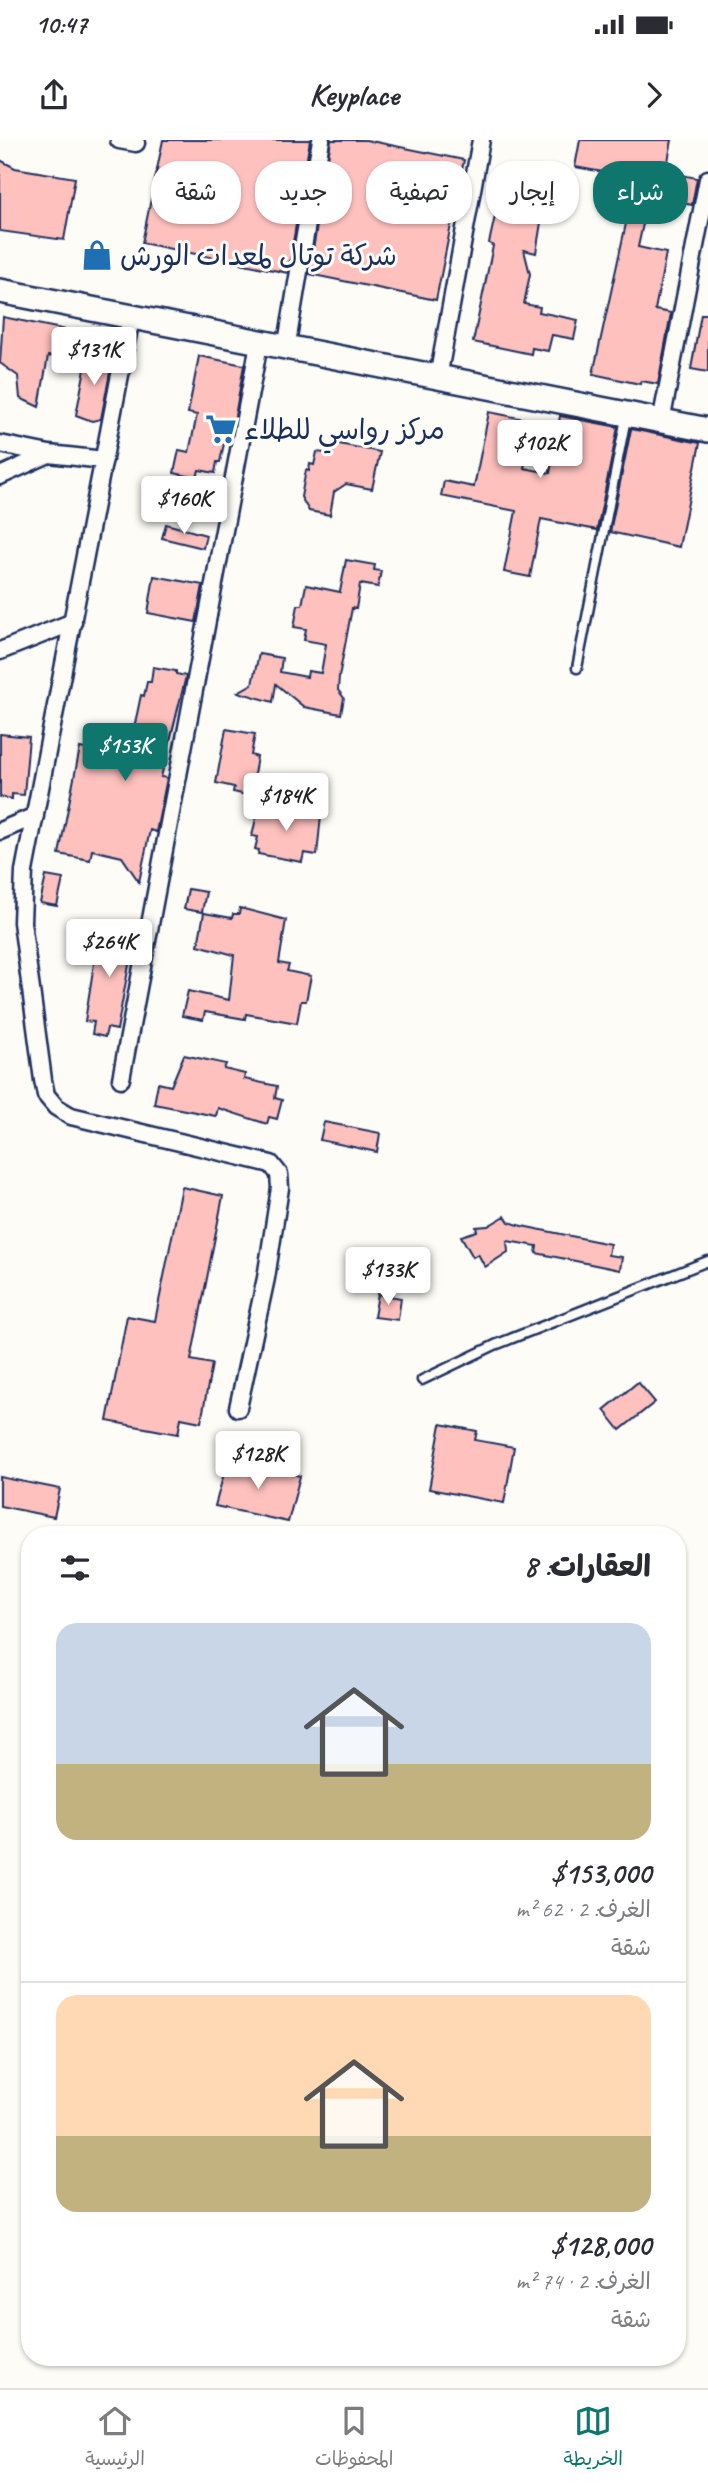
<!DOCTYPE html>
<html lang="ar">
<meta charset="utf-8">
<style>
body{margin:0;font-family:Caveat,"Playpen Sans Arabic",sans-serif;background:#f7f7f7;color:#2b2b33;direction:rtl;height:100vh;display:flex;flex-direction:column;font-size:26px;white-space:nowrap}
*{box-sizing:border-box;margin:0}
p{font-size:23px;color:#7c7c81}
.icon{flex:none;width:38px;height:38px;fill:none;stroke:currentColor;stroke-width:2;stroke-linecap:round;stroke-linejoin:round}
.map{position:relative;flex:1;overflow:hidden;direction:ltr}
.details{position:absolute;left:21px;top:1386px;width:665px;height:840px;display:flex;flex-direction:column;background:#fff;border-radius:28px;box-shadow:0 2px 5px #0004;direction:rtl}
.details>*{flex:none}
.guide{position:absolute;left:21px;top:21px;width:667px;height:63px;direction:rtl;display:flex;gap:14px}
.price{position:absolute;translate:-50% -60px;padding:0 16px;border-radius:7px;background:#fff;color:#222;font-size:23px;line-height:46px;filter:drop-shadow(0 2px 4px #0008)}
.price::after{content:'';position:absolute;left:50%;top:42px;width:21px;height:16px;margin-left:-10px;background:inherit;clip-path:polygon(0 0,100% 0,50% 100%)}
.price.active{background:#0f766e;color:#fff}
ul{padding:0;list-style:none}
li{display:grid;align-content:center;gap:14px;height:371px;padding:0 35px}
li+li{border-top:2px solid #e1e1e2}
li span{display:grid;place-items:center;height:217px;border-radius:21px;color:#555}
li>.icon{margin-inline-start:auto}
span .icon{width:126px;height:126px;fill:#fffc;stroke-width:1}
li b{font-size:30px}
h2{display:flex;justify-content:space-between;align-items:center;height:84px;padding:0 35px;font-size:30px}
.chip{padding:0 24px;border-radius:28px;background:#fff;box-shadow:0 2px 5px #0004;font-size:24px;line-height:63px}
.chip.active{background:#0f766e;color:#fff}
.status{display:flex;justify-content:space-between;align-items:center;height:49px;padding:0 35px;background:#fff;direction:ltr}
.status svg{height:19px;fill:currentColor}
header{display:flex;justify-content:space-between;align-items:center;height:91px;padding:0 35px;background:#fff;font-size:32px;font-weight:700}
.menu{display:flex;justify-content:space-around;align-items:center;height:98px;border-top:2px solid #e1e1e2;background:#fff;font-size:19px;color:#7c7c81}
.menu a{display:grid;justify-items:center;gap:4px}
.menu .active{color:#0f766e}
.map>svg:first-child{display:block}
</style>
<div class="status"><b>10:47</b><svg viewBox="0 0 49 12"><path d="M0 12V9h3v3zM5 12V6h3v6zM10 12V3h3v9zM15 12V0h3v12zM26 1h20v11H26zM47 4h2v5h-2z"/></svg></div>
<header><svg class="icon" aria-label="forward" viewBox="0 0 24 24"><path d="M9 5l7 7-7 7"/></svg>Keyplace<svg class="icon" aria-label="share" viewBox="0 0 24 24"><path d="M12 15V3M7 8l5-5 5 5M5 13v7h14v-7"/></svg></header>
<div class="map">
<svg width="708" height="2248" viewBox="0 0 708 2248">
<rect width="100%" height="100%" fill="#fdfcf7"/>
<filter id="ink" filterUnits="userSpaceOnUse"><feTurbulence type="fractalNoise" baseFrequency=".0143" numOctaves="2"/><feDisplacementMap in="SourceGraphic" scale="14" xChannelSelector="R" yChannelSelector="G"/><feConvolveMatrix kernelMatrix="1 2 1 2 8 2 1 2 1" color-interpolation-filters="sRGB"/></filter>
<g filter="url(#ink)">
<path fill="#fec1be" stroke="#1b2f5e" stroke-width="2" d="M163,0H310L288,133L142,103Z
M331,0H366L464,20L436,160L309,134Z
M580,0H672L666,32L697,38L692,65L649,56L638,107L666,113L655,170L671,173L658,244L641,241L640,244L593,234L636,38L575,27Z
M0,20L15,28L75,38L64,100L0,91Z
M517,45L546,52L536,113L524,110L530,134L524,164L540,167L539,172L578,180L574,199L552,195L548,211L532,208L531,214L473,202L493,106L489,103L495,76L509,79Z
M701,174H708V232L691,229Z
M3,177L76,192L70,219L48,216L39,267L20,258L18,236L0,223Z
M88,213L113,217L101,279L92,281L76,275Z
M199,216L244,225L234,282L229,281L220,322H217L215,333L199,330L197,338L174,333L179,310L189,312L197,275L188,273Z
M489,272L534,281L524,328L550,333L560,276L618,287L597,390L541,379L530,437L504,432L516,371L441,356L444,341L474,347Z
M631,289L700,303L679,407L610,392Z
M334,303L380,312L372,349L346,344L334,352L330,375L309,371L301,357L306,330L309,331L310,324L314,325L317,312L332,314Z
M166,384L206,395L203,408L162,398Z
M346,420L375,425L374,430L381,431L378,447L360,444L356,469L352,468L339,537L338,550L344,558L341,574L304,567L276,544L273,562L238,552L252,544L259,514L282,518L280,532L307,537L308,531L321,533L326,504L304,500L306,489L294,487L298,465H302L306,445L340,452Z
M154,436L203,445L196,482L148,473Z
M153,527L176,531V534L186,536L161,637L167,638L156,692L150,690L139,742L122,717L92,710L90,720L59,714L80,608L128,617L141,555L144,556L147,542H151Z
M226,589L255,594L251,615L257,617L253,640L259,641L256,657L233,652L234,647L216,643Z
M0,594L29,597L24,655L12,654V659L0,657Z
M259,665L302,674L303,671L321,675L317,715L304,713L302,722L258,714L259,710L255,709L258,697L252,696Z
M46,736L63,739L57,766L40,763Z
M188,749L206,752L202,772L184,769Z
M240,768L286,780L279,823L289,825L287,831L311,836L306,861H301L297,883L246,874L245,879L205,872L203,880L182,876L188,851L229,860L234,815L198,805L204,773L232,778L233,774H239Z
M100,785L132,792L129,802L133,803L117,890L107,888L105,897L92,894L94,882L85,881Z
M184,915L226,924L224,929L245,934L244,939L277,946L275,958L282,960L277,979L269,977L267,984L218,968L216,976L154,964L158,943L171,946Z
M324,982L380,993L377,1012L320,1000Z
M182,1047L223,1056L191,1220L212,1224L201,1282L181,1278L178,1294L107,1281L127,1176L155,1181Z
M505,1076L509,1082L522,1086L610,1104L608,1115L622,1117L620,1130L536,1113L537,1106L507,1101L508,1112L485,1127L478,1114L473,1117L461,1096L477,1091L476,1087L488,1086Z
M378,1154L401,1158L398,1180L374,1177Z
M638,1242L655,1262L620,1290L604,1270Z
M441,1284L477,1291L475,1300L514,1307L504,1363L429,1349Z
M228,1319L300,1336L288,1382L215,1366Z
M0,1337L60,1349L54,1377L0,1366Z"/>
<g fill="none" stroke-linecap="round" stroke-linejoin="round">
<defs>
<path id="lane" d="M577,528L626,278
M422,1240L495,1205L708,1121"/>
<path id="street" d="M119,0L136,3
M131,178L24,731L22,782L43,940L46,955L56,967L71,976L271,1024L279,1034L280,1048L266,1138L238,1268
M286,209L321,0
M438,238L481,0
M661,282L708,39
M0,304L49,314L104,320
M0,336L49,314
M0,511L73,482
M0,691L35,676
M121,939L259,204"/>
<path id="secondary" d="M0,151L708,290"/>
</defs>
<use href="#lane" stroke="#1b2f5e" stroke-width="13"/>
<use href="#street" stroke="#1b2f5e" stroke-width="21"/>
<use href="#secondary" stroke="#1b2f5e" stroke-width="28"/>
<use href="#lane" stroke="#fdfcf7" stroke-width="8"/>
<use href="#street" stroke="#fdfcf7" stroke-width="16"/>
<use href="#secondary" stroke="#fdfcf7" stroke-width="23"/>
</g>
</g>
<defs>
<symbol id="shop-bare" viewBox="-9 -9 18 18"><path d="M-5-2.5h2.3a2.7 3.5 0 0 1 5.4 0H5L5.5 6h-11ZM-1.5-2.5h3a1.5 2.3 0 0 0-3 0Z" fill="#1f6fb2" stroke="#fdfcf7" stroke-width="2.5" paint-order="stroke"/></symbol>
<symbol id="supermarket-bare" viewBox="-9 -9 18 18"><path d="M-6-5.5h2.5l.6 2H6L4.5 2H-2.5L-4.4-4H-6ZM-1.5 3.2a1.3 1.3 0 1 0 .1 0ZM3 3.2a1.3 1.3 0 1 0 .1 0Z" fill="#1f6fb2" stroke="#fdfcf7" stroke-width="2.5" paint-order="stroke"/></symbol>
</defs>
<g fill-rule="evenodd">
<use href="#shop-bare" x="75" y="93" width="44" height="44"/>
<use href="#supermarket-bare" x="199" y="267" width="44" height="44"/>
</g>
<g text-anchor="middle" dominant-baseline="central" stroke-width="6" stroke-linejoin="round" paint-order="stroke">
<g font-size="28" fill="#1b2f5e" stroke="#fdfcf7" text-anchor="start">
<text x="120" y="115">شركة توتال لمعدات الورش</text>
<text x="244" y="289">مركز رواسي للطلاء</text>
</g>
</g>
</svg>
<b class="price" style="left:94px;top:247px">$131K</b>
<b class="price" style="left:540px;top:340px">$102K</b>
<b class="price" style="left:184px;top:396px">$160K</b>
<b class="price active" style="left:125px;top:643px">$153K</b>
<b class="price" style="left:286px;top:693px">$184K</b>
<b class="price" style="left:109px;top:839px">$264K</b>
<b class="price" style="left:388px;top:1167px">$133K</b>
<b class="price" style="left:258px;top:1351px">$128K</b>
<div class="guide">
<a class="chip active">شراء</a>
<a class="chip">إيجار</a>
<a class="chip">تصفية</a>
<a class="chip">جديد</a>
<a class="chip">شقة</a>
</div>
<section class="details">
<h2>العقارات: 8<svg class="icon" aria-label="filters" viewBox="0 0 24 24"><path d="M4 7h16M4 17h16"/><circle cx="9" cy="7" r="2"/><circle cx="15" cy="17" r="2"/></svg></h2>
<ul>
<li><span style="background:linear-gradient(#c9d6e8 65%,#c2b280 0)"><svg class="icon" aria-label="home" viewBox="0 0 24 24"><path d="M3 11l9-7 9 7M6 9v11h12V9"/></svg></span><div><b>$153,000</b><p>الغرف: 2 · 62 m²</p><p>شقة</p></div></li>
<li><span style="background:linear-gradient(#ffd9b3 65%,#c2b280 0)"><svg class="icon" aria-label="home" viewBox="0 0 24 24"><path d="M3 11l9-7 9 7M6 9v11h12V9"/></svg></span><div><b>$128,000</b><p>الغرف: 2 · 74 m²</p><p>شقة</p></div></li>
</ul>
</section>
</div>
<nav class="menu">
<a class="active"><svg class="icon" aria-label="map" viewBox="0 0 24 24"><path d="M3 6l6-2 6 2 6-2v14l-6 2-6-2-6 2zM9 4v14M15 6v14"/></svg>الخريطة</a>
<a><svg class="icon" aria-label="saved" viewBox="0 0 24 24"><path d="M7 4h10v16l-5-4-5 4z"/></svg>المحفوظات</a>
<a><svg class="icon" aria-label="home" viewBox="0 0 24 24"><path d="M3 11l9-7 9 7M6 9v11h12V9"/></svg>الرئيسية</a>
</nav>
